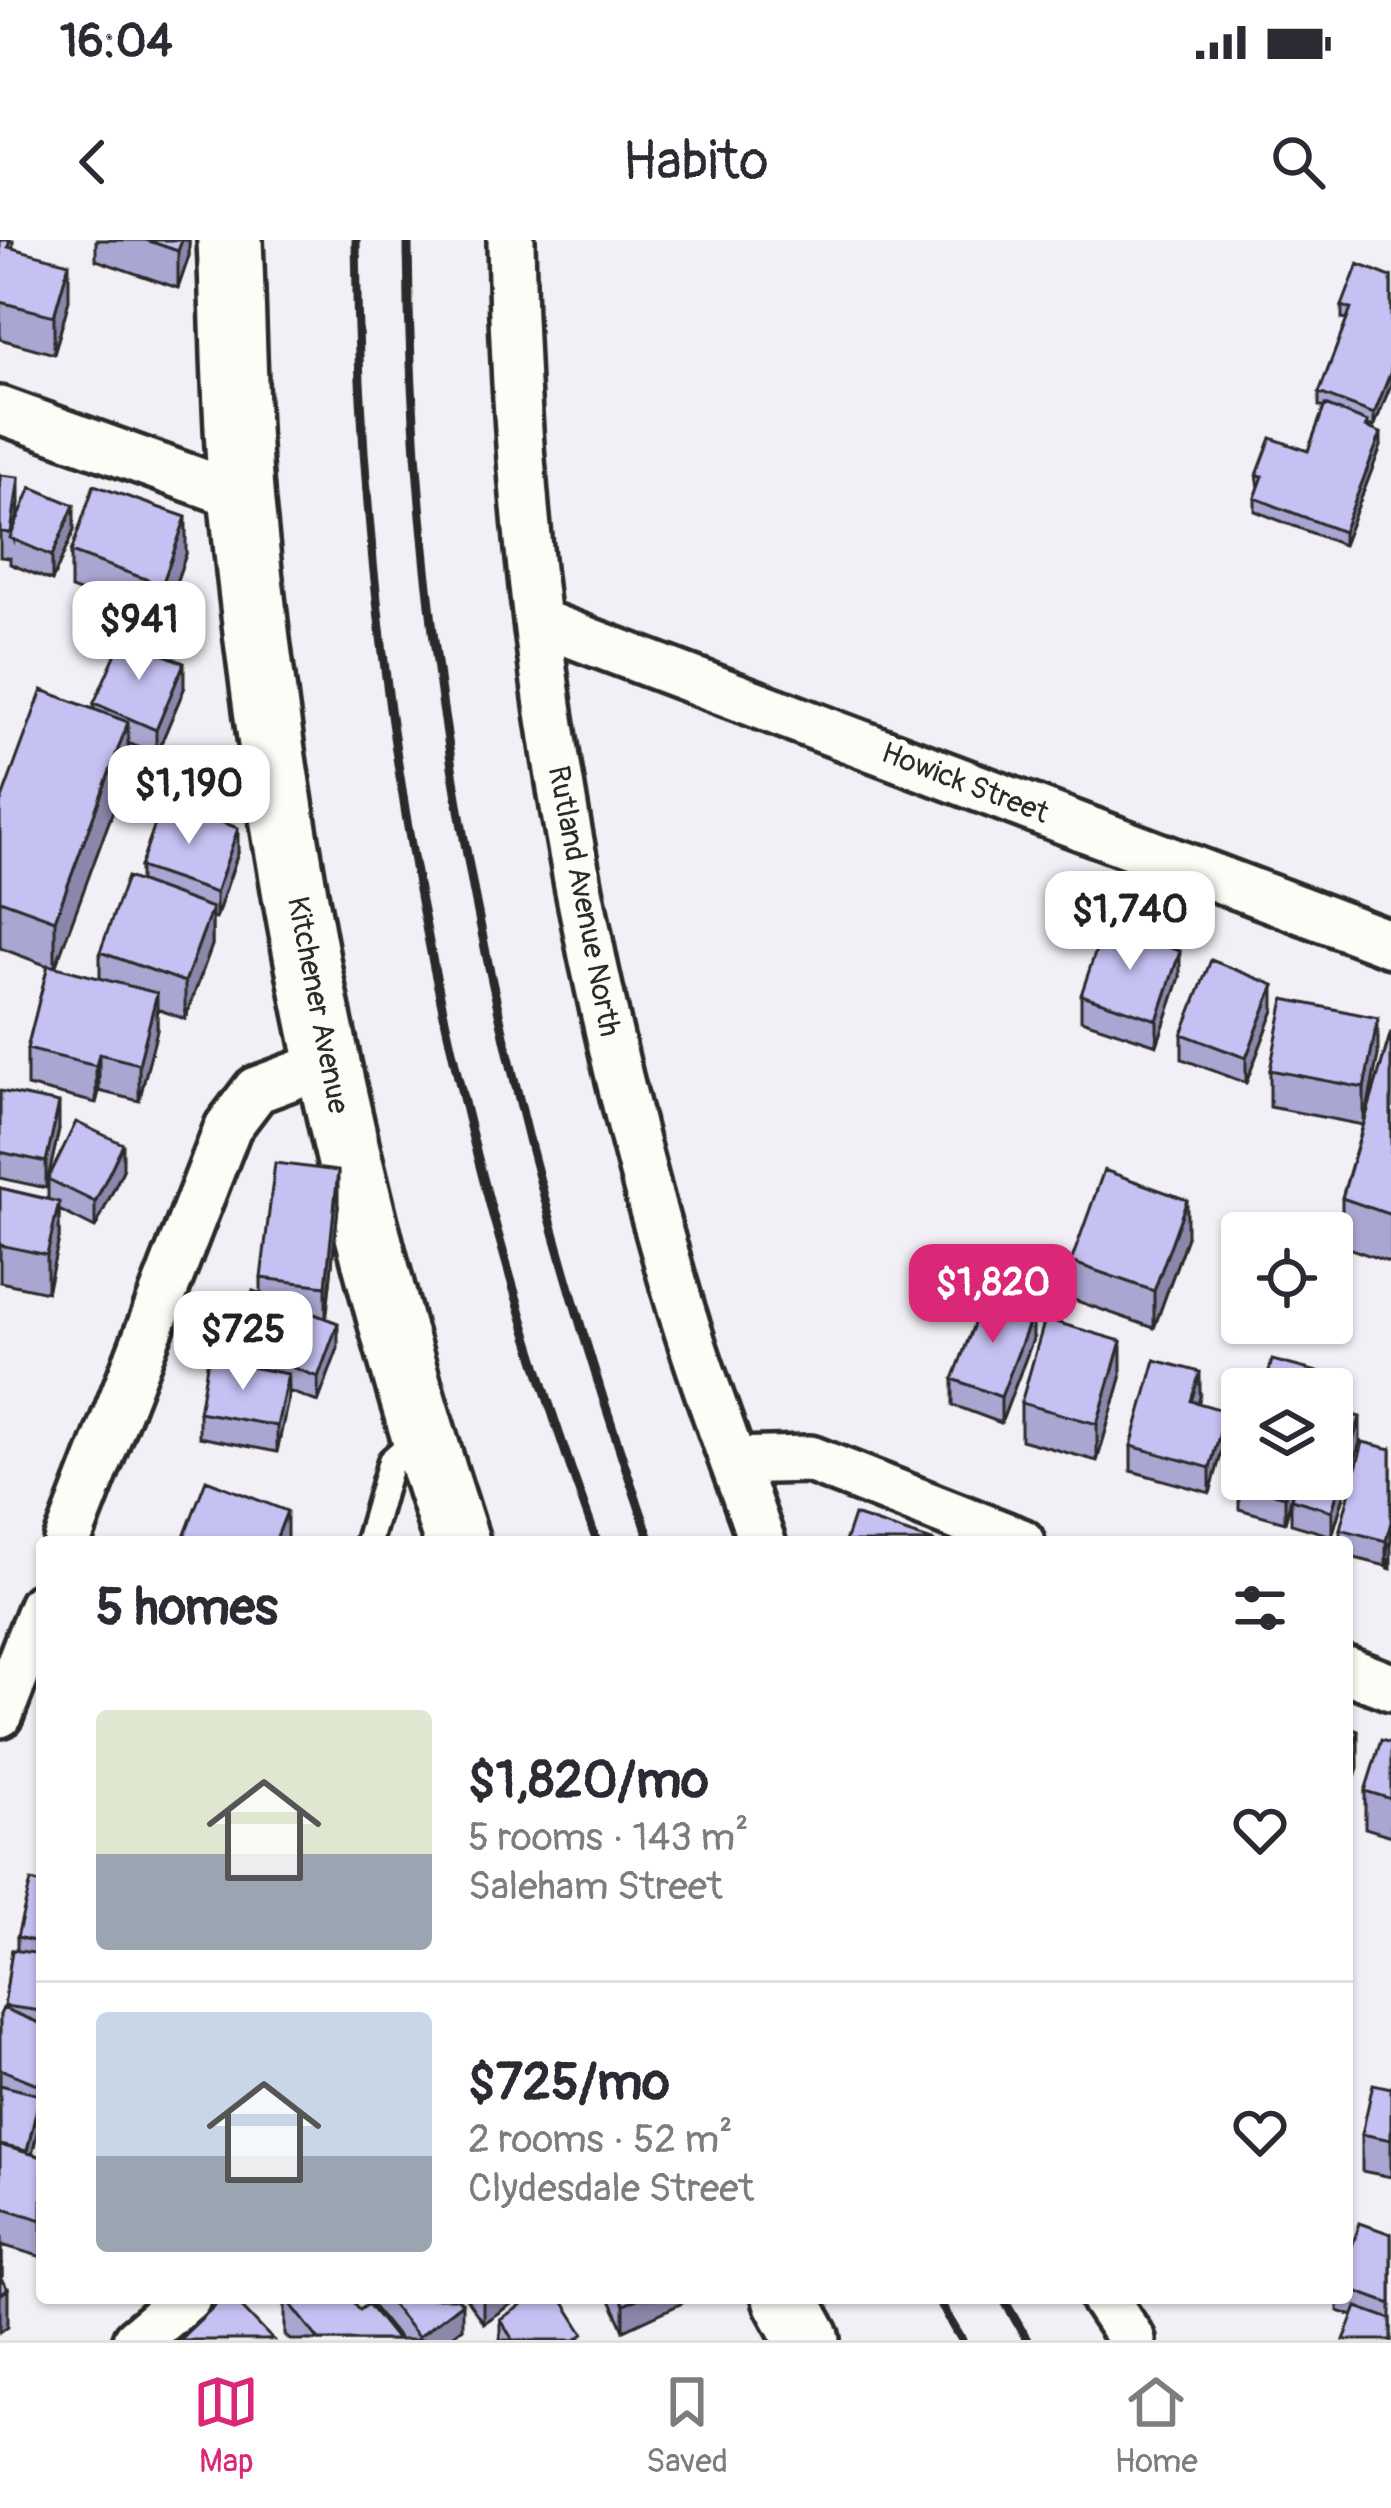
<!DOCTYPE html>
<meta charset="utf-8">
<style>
body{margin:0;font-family:Pangolin,sans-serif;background:#f7f7f7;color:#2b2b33;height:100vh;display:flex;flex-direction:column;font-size:45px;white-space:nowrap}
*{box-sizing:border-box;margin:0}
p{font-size:39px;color:#7c7c81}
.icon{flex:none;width:66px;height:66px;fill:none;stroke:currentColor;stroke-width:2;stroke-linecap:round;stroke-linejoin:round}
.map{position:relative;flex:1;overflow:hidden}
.details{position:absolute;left:36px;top:1296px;width:1317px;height:768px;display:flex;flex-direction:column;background:#fff;border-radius:12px;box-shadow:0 3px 9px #0004}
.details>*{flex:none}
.controls{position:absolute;left:1221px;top:972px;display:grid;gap:24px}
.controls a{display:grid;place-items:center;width:132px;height:132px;border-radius:12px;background:#fff;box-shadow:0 3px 9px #0004;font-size:60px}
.price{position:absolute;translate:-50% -102px;padding:0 27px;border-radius:24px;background:#fff;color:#222;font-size:39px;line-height:78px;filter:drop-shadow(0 3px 6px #0008)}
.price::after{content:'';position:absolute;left:50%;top:72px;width:36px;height:27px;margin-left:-18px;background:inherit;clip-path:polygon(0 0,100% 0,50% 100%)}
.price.selected{background:#db2777;color:#fff}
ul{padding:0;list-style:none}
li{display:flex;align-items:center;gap:36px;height:300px;padding:0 60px}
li+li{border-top:3px solid #e1e1e2}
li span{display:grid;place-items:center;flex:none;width:336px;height:240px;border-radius:12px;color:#555}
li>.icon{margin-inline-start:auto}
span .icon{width:144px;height:144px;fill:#fffc;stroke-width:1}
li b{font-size:51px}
h2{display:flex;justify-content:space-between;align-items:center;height:144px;padding:0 60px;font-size:51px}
.status{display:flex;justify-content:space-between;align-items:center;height:84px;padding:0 60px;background:#fff;direction:ltr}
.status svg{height:33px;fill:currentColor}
header{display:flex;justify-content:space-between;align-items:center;height:156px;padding:0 60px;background:#fff;font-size:54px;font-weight:600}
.tab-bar{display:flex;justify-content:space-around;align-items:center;height:168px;border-top:3px solid #e1e1e2;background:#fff;font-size:33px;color:#7c7c81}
.tab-bar a{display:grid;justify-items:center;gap:6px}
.tab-bar .selected{color:#db2777}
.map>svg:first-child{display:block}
</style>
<div class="status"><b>16:04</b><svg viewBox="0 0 49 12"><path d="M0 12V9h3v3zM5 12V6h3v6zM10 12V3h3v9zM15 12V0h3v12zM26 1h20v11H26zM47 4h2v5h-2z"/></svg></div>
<header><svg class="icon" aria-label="back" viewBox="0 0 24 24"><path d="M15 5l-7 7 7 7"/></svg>Habito<svg class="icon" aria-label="search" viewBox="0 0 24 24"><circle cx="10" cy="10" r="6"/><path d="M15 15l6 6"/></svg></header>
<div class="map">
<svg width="1391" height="2100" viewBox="0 0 1391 2100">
<rect width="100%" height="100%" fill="#f2f0f6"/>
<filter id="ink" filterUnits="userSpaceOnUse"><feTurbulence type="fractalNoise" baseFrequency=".00833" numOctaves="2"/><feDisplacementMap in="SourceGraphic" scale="24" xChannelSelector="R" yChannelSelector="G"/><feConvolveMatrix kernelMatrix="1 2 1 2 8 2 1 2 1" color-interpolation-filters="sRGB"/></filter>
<g filter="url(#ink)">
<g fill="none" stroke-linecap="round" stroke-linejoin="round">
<defs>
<path id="lane" d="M368,1302L391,1221L420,1195"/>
<path id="street" d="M511,0C516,353 576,706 674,1045C699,1132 732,1217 762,1302
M0,170L242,257
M539,382L1391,704
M733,1221L810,1219L1021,1302
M67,1302L228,887L256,850L326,824
M1347,1430L1391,1447
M0,1474L42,1366
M1104,2058L1132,2100
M136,2100L187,2058"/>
<path id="secondary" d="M230,0C234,87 234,176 242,263C276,616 346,965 457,1302
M785,2058L808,2100"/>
</defs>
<use href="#lane" stroke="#2b2b2b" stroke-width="33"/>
<use href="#street" stroke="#2b2b2b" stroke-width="54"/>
<use href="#secondary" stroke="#2b2b2b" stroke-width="72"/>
<use href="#lane" stroke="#fdfcf7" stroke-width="24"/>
<use href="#street" stroke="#fdfcf7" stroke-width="45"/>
<use href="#secondary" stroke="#fdfcf7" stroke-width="63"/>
<path stroke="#2b2b2b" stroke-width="9" d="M356,0C360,442 445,887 597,1302
M408,0C410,444 505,884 651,1302
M937,2058L962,2100
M1003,2058L1027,2100"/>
</g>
<path fill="#a9a6d1" stroke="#2b2b2b" stroke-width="3" d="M0,0H13V8L69,60L54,114L0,99Z
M96,0H189V16L178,48L96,20Z
M1391,37V144L1374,187L1368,185V188L1381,206L1343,305L1255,271V258L1259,248L1257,235L1308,211L1324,168L1319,166V153L1347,80L1342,79V66Z
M0,235L19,263L17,281L74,290L52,341L10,324V318L0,317Z
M71,312L186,314L162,382L71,349Z
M184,449L156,515L128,503V530L55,727L100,739V712L140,641V627L238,613L216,678L212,677V705L185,779L157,769V790L139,861L99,851L96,863L27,846V809L48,726L0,708V564L94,469V463Z
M1180,737L1157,805L1081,780V755Z
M1274,770L1246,843L1182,819V794Z
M1391,792V1023L1342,1006V958L1363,885L1270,867V830L1378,815L1365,878Z
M0,851L59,889L46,948L0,938Z
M123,930L95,988L59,970V999L47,1052L0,1042V948L48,959V939Z
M338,968L326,1078L338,1108L318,1162L288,1151L277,1212L199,1197V1172L233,1124V1105L261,1054V1038Z
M1187,997L1154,1088L1071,1059V1022Z
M1033,1099L1001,1183L953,1165V1139Z
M1121,1138L1097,1221L1021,1200V1163Z
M1200,1157L1198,1163L1226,1196L1210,1253L1131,1231V1206Z
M1360,1202L1332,1296L1291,1284V1260L1285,1282L1239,1269V1244Z
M1391,1209V1329L1388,1328V1318L1386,1326L1347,1316V1302H1340V1289Z
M1391,1503V1596L1365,1588V1551Z
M42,1644V1871H40V1880L32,1914L42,1917V2017L2,2005V2036L0,2037V1775L4,1769L12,1710H17V1697Z
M1391,1848V1937L1362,1931V1894Z
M1391,1994V2100L1353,2076L1338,2071V2058H1347V2021Z
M285,2058L360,2070L397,2100H290L285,2095Z
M366,2058H458L462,2088L447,2100H400Z
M466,2058H520L483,2083Z
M609,2058H693L624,2090Z
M500,2079L584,2100H500Z"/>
<path fill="#8a87aa" stroke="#2b2b2b" stroke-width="3" d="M182,0H189V16L178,48V11Z
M69,23V60L54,114V76Z
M1391,131V144L1374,187V174Z
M1381,193V206L1343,305V292Z
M19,237V263L14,300L11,293Z
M74,265V290L52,341V316Z
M186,277V314L162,382V345Z
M184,423V449L156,515V490Z
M128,482V530L55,728V680Z
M238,588V613L216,678V653Z
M212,668V705L185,779V742Z
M1180,711V737L1157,805V780Z
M1274,745V770L1246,843V818Z
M157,753V790L139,861V824Z
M1378,778V815L1364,885V848Z
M99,814V851L96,863V826Z
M59,863V889L46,948V922Z
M123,904V930L95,988V962Z
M338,931V968L326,1083V1046Z
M1187,960V997L1154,1088V1051Z
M59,962V999L47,1052V1015Z
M1033,1073V1099L1001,1183V1157Z
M338,1083V1108L318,1162V1137Z
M1121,1101V1138L1097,1221V1184Z
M1200,1132V1157L1191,1187V1161Z
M288,1134V1160L277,1212V1186Z
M1226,1171V1196L1210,1253V1228Z
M1360,1177V1202L1332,1296V1271Z
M1289,1239H1296L1285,1282V1256Z
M287,1271V1302H275Z
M1391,1282V1304L1388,1303L1386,1326V1301Z
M1358,1491V1528L1347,1564V1527Z
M40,1855V1880L27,1937V1911Z
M2,1998V2036L0,2037V1999Z
M8,2049V2086L0,2092V2055Z
M483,2058H520L483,2083Z
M639,2058H693L624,2090V2065Z
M462,2063V2088L447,2100H418V2097Z"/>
<path fill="#c5c1f3" stroke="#2b2b2b" stroke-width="3" d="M0,0H10L8,7L69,23L54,76L0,62Z
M146,0H182L178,11Z
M1358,24L1391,37V131L1374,174L1319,153L1351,69L1342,66Z
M1325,165L1368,182L1366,187L1381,193L1343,292L1255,258L1263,236L1257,235L1271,198L1308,211Z
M0,235L19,237L11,293L0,292Z
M94,245L186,277L162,345L71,312Z
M31,247L74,265L52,316L10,298Z
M123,397L184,423L156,490L94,463Z
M42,450L128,482L55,680L0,660V564Z
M163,561L238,588L216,653L140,627Z
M127,637L212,668L185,742L100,712Z
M1104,686L1180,711L1157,780L1081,755Z
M1211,720L1274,745L1246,818L1182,794Z
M48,725L157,753L139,824L99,814L96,826L27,809Z
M1284,759L1378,778L1364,848L1270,830Z
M1391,792V975L1342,958Z
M0,851L59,863L46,922L0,912Z
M76,882L123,904L95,962L48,939Z
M275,923L338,931L326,1046L261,1038Z
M1104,930L1187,960L1154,1051L1071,1022Z
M0,948L59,962L47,1015L0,1005Z
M253,1051L338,1083L318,1137L233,1105Z
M985,1055L1033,1073L1001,1157L953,1139Z
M1045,1079L1121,1101L1097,1184L1021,1163Z
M208,1119L288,1134L277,1186L199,1172Z
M1155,1120L1200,1132L1191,1161L1226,1171L1210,1228L1131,1206Z
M1272,1120L1318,1132L1313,1149H1264Z
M1332,1169L1360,1177L1332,1271L1291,1259L1296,1239H1332Z
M1363,1202L1391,1209V1282L1386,1301L1340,1289Z
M1242,1231V1239H1289L1285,1256L1239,1244Z
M206,1240L287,1271L275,1302H182Z
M854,1275L935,1302H845Z
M1347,1487L1358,1491L1347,1527Z
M1381,1500L1391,1503V1559L1365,1551Z
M31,1641L42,1644V1703L17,1697Z
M12,1710L42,1714V1771L4,1766Z
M3,1768L42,1784V1846L0,1829V1775Z
M1373,1844L1391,1848V1900L1362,1894Z
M0,1845L40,1855L27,1911L0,1905Z
M0,1905L42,1917V1980L0,1967Z
M1360,1983L1391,1994V2064L1347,2048V2021Z
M0,2038L8,2049L0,2055Z
M223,2058H233L273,2100H179Z
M286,2058H351L360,2070L368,2064L397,2100H319Z
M386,2058H458L462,2063L418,2097Z
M533,2058H561L584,2094L575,2100H513L500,2079Z
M621,2058H639L624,2065Z
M1357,2067L1391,2079V2100H1344Z"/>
</g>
<g text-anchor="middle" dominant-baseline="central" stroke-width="12" stroke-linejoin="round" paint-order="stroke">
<g font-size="30" fill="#2b2b2b" stroke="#fdfcf7">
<text transform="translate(965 543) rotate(21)">Howick Street</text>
<text transform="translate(584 661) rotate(79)">Rutland Avenue North</text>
<text transform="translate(318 765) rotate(79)">Kitchener Avenue</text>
</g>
</g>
</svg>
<div class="controls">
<a><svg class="icon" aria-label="locate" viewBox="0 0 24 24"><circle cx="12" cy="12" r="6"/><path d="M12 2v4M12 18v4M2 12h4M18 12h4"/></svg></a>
<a><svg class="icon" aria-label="layers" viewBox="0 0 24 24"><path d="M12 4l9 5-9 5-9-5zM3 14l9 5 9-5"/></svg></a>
</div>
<b class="price" style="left:139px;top:443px">$941</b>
<b class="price" style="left:189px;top:607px">$1,190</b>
<b class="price" style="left:1130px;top:733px">$1,740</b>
<b class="price selected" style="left:993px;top:1106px">$1,820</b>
<b class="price" style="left:243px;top:1153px">$725</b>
<section class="details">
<h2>5 homes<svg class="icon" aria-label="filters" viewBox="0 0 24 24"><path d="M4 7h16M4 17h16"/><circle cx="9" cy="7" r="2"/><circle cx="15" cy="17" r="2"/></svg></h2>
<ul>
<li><span style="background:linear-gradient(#dfe7d0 60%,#9aa5b1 0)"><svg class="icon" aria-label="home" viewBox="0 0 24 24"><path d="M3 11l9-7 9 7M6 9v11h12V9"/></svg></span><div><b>$1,820/mo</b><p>5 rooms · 143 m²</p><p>Saleham Street</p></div><svg class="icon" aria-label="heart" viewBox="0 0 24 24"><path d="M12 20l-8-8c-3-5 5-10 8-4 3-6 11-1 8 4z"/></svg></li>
<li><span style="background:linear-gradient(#c9d6e8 60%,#9aa5b1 0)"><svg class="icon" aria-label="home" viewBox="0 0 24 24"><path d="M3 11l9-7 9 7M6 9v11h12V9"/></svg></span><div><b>$725/mo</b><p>2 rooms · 52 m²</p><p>Clydesdale Street</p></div><svg class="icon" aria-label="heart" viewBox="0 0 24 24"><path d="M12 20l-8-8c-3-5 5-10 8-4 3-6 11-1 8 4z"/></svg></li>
</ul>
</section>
</div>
<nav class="tab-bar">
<a class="selected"><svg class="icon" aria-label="map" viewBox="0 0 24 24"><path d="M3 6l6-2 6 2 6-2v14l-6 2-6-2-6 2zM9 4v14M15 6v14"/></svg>Map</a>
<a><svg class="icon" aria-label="saved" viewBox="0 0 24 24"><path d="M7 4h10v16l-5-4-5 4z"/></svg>Saved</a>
<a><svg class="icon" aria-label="home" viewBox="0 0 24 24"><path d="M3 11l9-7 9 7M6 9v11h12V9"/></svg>Home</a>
</nav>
